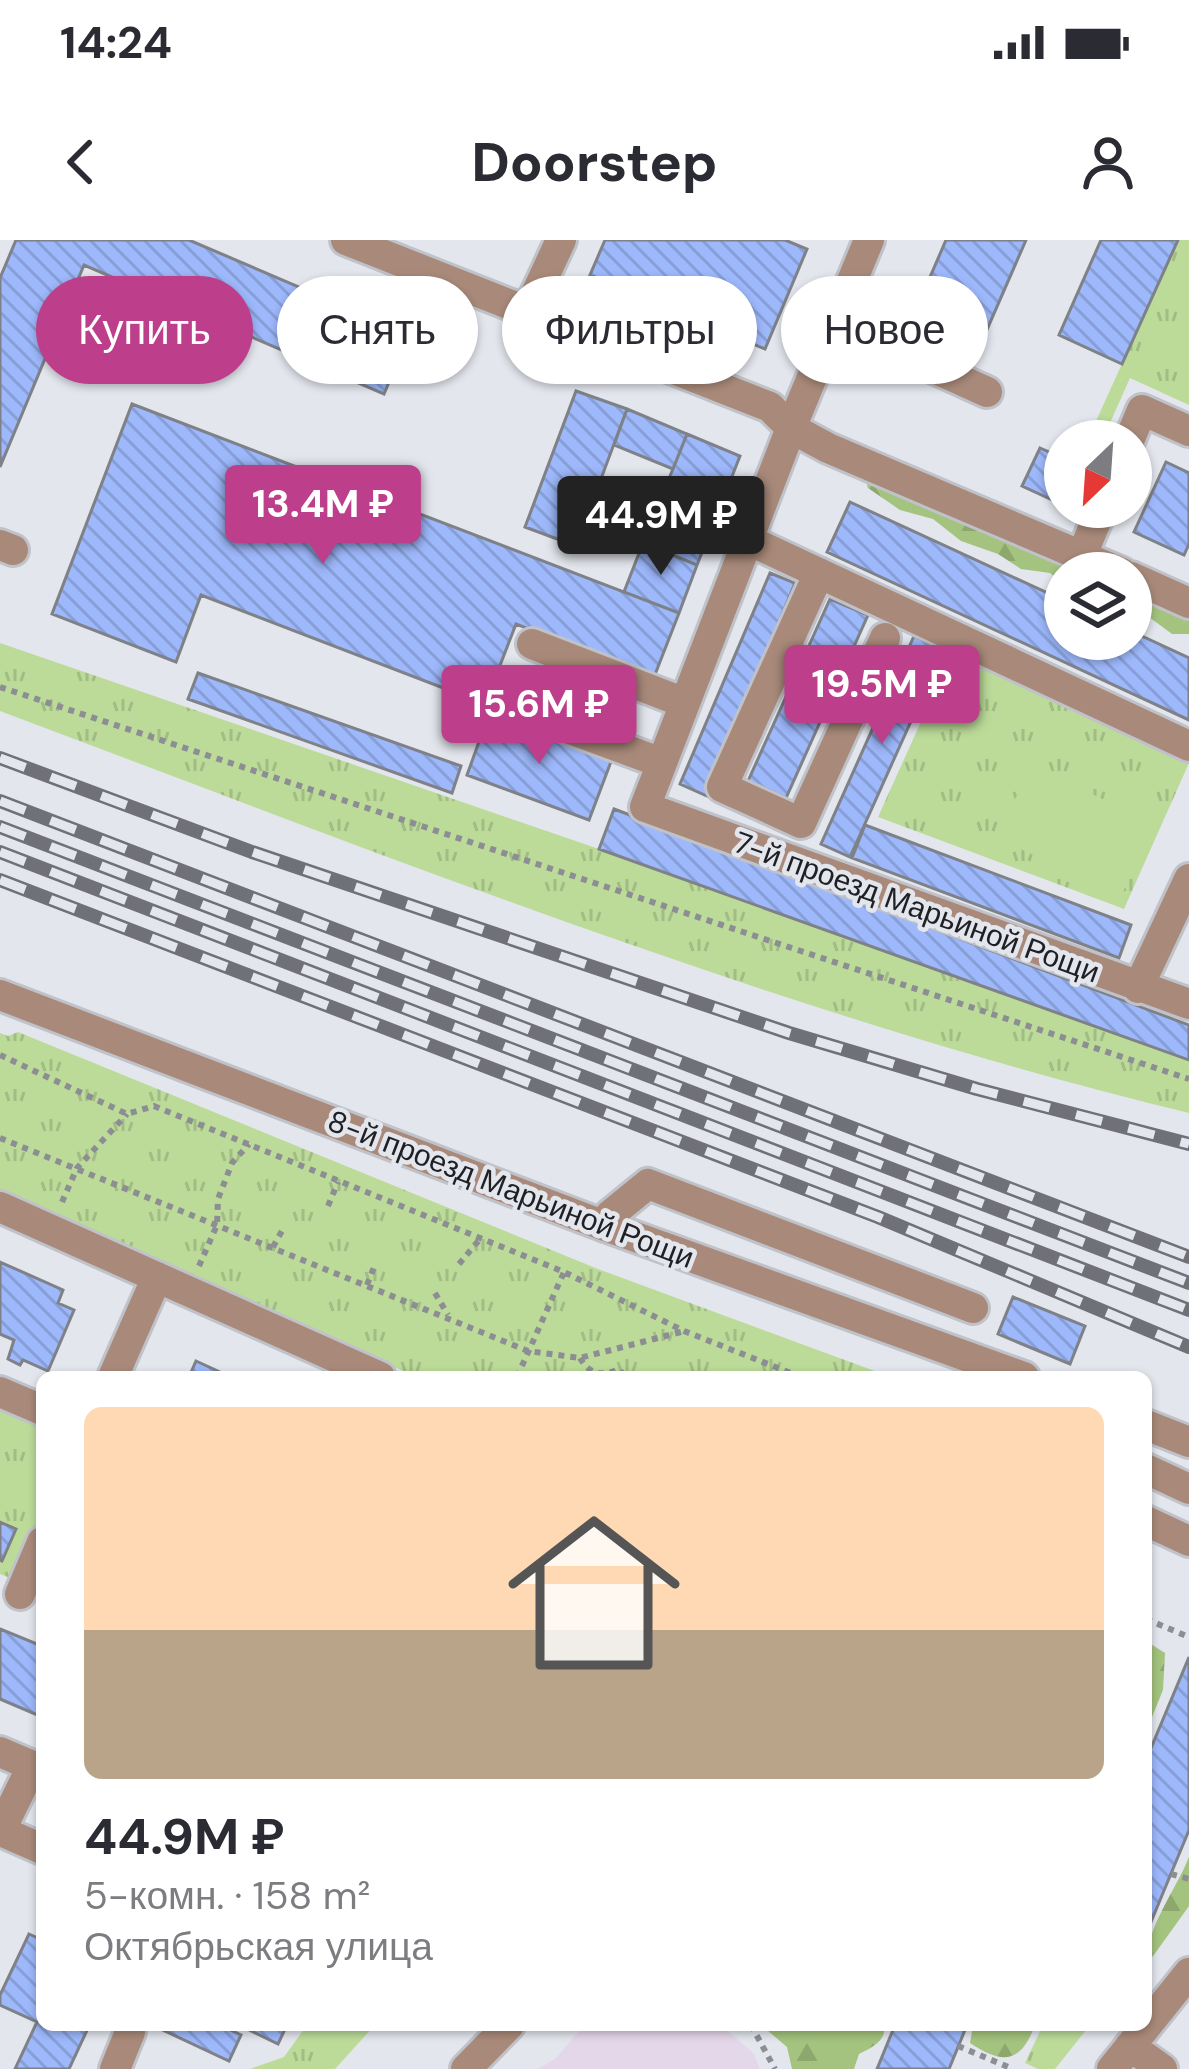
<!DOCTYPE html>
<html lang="ru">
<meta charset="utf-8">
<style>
body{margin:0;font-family:"DM Sans",sans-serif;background:#f2f2f3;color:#2b2b33;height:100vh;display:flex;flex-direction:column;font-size:45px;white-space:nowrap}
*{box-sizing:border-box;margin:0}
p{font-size:39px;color:#7c7c81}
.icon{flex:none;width:66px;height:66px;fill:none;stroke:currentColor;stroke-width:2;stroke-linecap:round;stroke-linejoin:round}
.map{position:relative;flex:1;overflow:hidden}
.panel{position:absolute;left:36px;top:1131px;width:1116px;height:660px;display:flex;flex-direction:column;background:#fff;border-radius:18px;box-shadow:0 3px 9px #0004}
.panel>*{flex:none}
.banner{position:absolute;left:36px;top:36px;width:1119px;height:108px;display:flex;gap:24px}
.needle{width:78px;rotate:205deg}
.buttons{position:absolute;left:1044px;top:180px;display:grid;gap:24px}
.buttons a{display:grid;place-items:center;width:108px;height:108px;border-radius:50%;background:#fff;box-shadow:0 3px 9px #0004;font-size:60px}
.price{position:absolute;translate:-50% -102px;padding:0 27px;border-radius:12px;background:#bd3f8c;color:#fff;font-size:39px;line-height:78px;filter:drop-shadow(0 3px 6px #0008)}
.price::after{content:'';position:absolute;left:50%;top:72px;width:36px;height:27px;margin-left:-18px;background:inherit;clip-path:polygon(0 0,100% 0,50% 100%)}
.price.on{background:#222;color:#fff}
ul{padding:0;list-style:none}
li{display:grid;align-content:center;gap:24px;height:636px;padding:0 48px}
li span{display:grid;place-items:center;height:372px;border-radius:18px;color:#555}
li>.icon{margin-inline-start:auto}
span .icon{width:216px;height:216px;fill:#fffc;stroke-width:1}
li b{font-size:51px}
.chip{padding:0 42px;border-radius:54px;background:#fff;box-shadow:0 3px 9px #0004;font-size:42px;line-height:108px}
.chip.on{background:#bd3f8c;color:#fff}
.status{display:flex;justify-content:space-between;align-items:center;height:84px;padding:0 60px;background:#fff;direction:ltr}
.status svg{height:33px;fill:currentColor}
header{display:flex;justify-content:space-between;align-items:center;height:156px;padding:0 48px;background:#fff;font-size:54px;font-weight:800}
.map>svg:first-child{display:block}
</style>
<div class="status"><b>14:24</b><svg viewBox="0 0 49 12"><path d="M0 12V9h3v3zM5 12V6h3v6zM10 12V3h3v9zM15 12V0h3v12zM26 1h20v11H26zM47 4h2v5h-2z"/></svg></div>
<header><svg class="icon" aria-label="back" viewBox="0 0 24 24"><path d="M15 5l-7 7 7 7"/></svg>Doorstep<svg class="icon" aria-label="person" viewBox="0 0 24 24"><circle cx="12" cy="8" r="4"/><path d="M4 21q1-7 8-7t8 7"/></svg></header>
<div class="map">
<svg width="1189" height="1829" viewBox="0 0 1189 1829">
<defs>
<pattern id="grass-tufts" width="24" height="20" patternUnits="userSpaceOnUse" patternTransform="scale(3)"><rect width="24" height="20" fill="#bcdb99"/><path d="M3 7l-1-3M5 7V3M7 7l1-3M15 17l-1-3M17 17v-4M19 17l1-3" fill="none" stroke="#a1bc84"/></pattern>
<pattern id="forest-firs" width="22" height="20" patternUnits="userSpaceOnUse" patternTransform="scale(3)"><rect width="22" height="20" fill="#a4c37e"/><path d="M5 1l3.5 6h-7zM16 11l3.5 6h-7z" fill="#8da76d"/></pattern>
<pattern id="building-back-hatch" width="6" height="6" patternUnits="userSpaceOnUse" patternTransform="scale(3)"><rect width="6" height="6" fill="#9db8fb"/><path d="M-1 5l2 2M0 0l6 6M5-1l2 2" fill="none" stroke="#879ed7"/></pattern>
</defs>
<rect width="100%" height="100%" fill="#e3e6ed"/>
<path fill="#e5d7ea" d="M584,1785H721L754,1814L760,1829H538L556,1818Z"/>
<path fill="url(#grass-tufts)" d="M1178,0H1189V165L1130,138L1102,201H1087Z
M0,403L599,609L1189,820V873C782,774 392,618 0,471Z
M952,413L1189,523L1124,669L878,577Z
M18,792L598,1029L891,1137H417L0,954V793L8,796Z
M0,1165L42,1183V1351L0,1334Z
M307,1785L374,1786L335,1829H250L284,1817Z
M1043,1785H1090L1055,1829H1038L1025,1823Z"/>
<path fill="url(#forest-firs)" d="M879,217L907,222L936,245L968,250L1011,270L1126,333H1065V345L1050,333L1021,329L998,314L961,301L933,279L900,270L868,248L863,231Z
M1131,337L1189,358V394H1172L1149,377L1140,382L1131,379Z
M1146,1401L1165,1413L1163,1450L1146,1492Z
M1189,1617V1666L1146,1726C1146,1687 1175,1652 1189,1617Z
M761,1785H884C887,1801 871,1808 859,1814L854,1829H792L787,1807Z
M973,1785H1035C1021,1823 1003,1825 970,1803Z"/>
<path fill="#bcdb99" d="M1031,525L1155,584L1121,656L997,598Z"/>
<path fill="url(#building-back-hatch)" stroke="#7e8187" stroke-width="3" d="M16,0H189L409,94L384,154L84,25L0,227V38Z
M605,0H785L807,9L765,109L590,35Z
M946,0H1026L972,124L905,95Z
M1101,0H1178L1122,124L1059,95Z
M576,151L627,169L576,306L525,287Z
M132,164L679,373L654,437L516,384L485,464L201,355L176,422L52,374Z
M627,169L687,194L673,229L614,205Z
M687,194L740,216L697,325L643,303Z
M1040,208L1065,219V249L1059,263L1022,246Z
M1166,222L1189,233V304L1184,315L1134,292Z
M850,262L1065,361V399H1131V391L1189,418V480L827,312Z
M643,303L697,325L679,373L624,352Z
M770,333L795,343L707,556L680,544Z
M830,359L868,375L786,558L748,541Z
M914,396L943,410L850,617L821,604Z
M198,433L461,526L452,553L188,459Z
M489,474L612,519L589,580L467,535Z
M614,569L1189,785V820L599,609Z
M865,585L1131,685L1119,718L852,618Z
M0,1022L63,1050L58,1063L74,1070L48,1131L23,1120L20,1125L8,1119L14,1100L0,1094Z
M1013,1057L1085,1086L1070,1124L998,1094Z
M196,1121L231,1137H189Z
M0,1282L16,1289L2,1321L0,1320Z
M0,1389L42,1406V1477L0,1459Z
M1189,1417V1590L1146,1694V1520Z
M29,1694L42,1700V1785L89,1786L69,1829H15L37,1782L0,1765V1755Z
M152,1785H220L241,1795L229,1821Z
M239,1785H287L278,1804Z
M895,1785H967L949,1829H877Z"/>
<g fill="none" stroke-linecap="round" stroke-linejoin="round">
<defs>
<path id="minor" d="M346,0L770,167L791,188L828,208L1122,333
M869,0L791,188L645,567L1189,764
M528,71L561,0
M835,83L987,152
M1129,201L1142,170L1189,191
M748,300L1189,506
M0,305L13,310
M1082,315L1102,267
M819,333L722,547L801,583L885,398
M1131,337L1189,363
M532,404L685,463
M505,465L662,523
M1138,748L1189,639
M0,755L605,986L1024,1137
M0,967L380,1137
M605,986L610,975L648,944L973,1068
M113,1137L157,1037
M0,1152L42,1170
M1146,1185L1189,1202
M1146,1229L1189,1249
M1146,1281L1189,1301
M20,1354L42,1302
M0,1512L42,1530
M1,1591L42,1609
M0,1592L32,1526
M1130,1806L1162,1829
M115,1829L130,1792L129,1785
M466,1829L509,1785
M1112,1829L1189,1733"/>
</defs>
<use href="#minor" stroke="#c0c2c9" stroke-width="36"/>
<path stroke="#8c8e93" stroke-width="6" stroke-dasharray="6 6" stroke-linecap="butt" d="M0,447L1189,839
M0,815L127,874L154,866L564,1032L684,1091L801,1137
M0,898L528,1111L580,1118L681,1092
M62,962L77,928L127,874
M328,966L338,942
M273,1007L283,989
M459,1024L480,999
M199,1026L217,985L218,959L232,923L249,904
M367,1045L374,1027
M435,1053L448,1075
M580,1118C589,1134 602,1137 619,1129L625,1137
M517,1137L564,1032
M1146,1379L1189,1397
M1171,1634L1189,1639
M1146,1713L1155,1717
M751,1785L775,1829
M958,1806L1013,1829"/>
<use href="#minor" stroke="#a98a7a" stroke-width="30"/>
<defs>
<path id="rail" d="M0,518L252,612L789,793L977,849L1189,904
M0,561L1189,1017
M0,587L1189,1043
M0,612L1189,1070
M0,640L878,977L1189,1107"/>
</defs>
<use href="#rail" stroke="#6f7176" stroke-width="14"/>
<use href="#rail" stroke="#e3e6ed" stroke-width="9" stroke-dasharray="27" stroke-linecap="butt"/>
</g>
<g text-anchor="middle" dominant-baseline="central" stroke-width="9" stroke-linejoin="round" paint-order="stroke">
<g font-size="30" fill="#1f2023" stroke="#e3e6ed">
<text transform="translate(917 667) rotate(20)">7-й проезд Марьиной Рощи</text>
<text transform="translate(511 949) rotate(21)">8-й проезд Марьиной Рощи</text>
</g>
</g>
</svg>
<div class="buttons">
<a><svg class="needle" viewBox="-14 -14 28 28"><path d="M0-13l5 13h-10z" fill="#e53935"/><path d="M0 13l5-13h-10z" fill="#7c7c81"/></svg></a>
<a><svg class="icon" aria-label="layers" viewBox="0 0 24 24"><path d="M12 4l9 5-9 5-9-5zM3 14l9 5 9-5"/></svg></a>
</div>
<b class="price" style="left:323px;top:327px">13.4M ₽</b>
<b class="price on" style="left:661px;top:338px">44.9M ₽</b>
<b class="price" style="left:882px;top:507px">19.5M ₽</b>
<b class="price" style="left:539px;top:527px">15.6M ₽</b>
<div class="banner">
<a class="chip on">Купить</a>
<a class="chip">Снять</a>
<a class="chip">Фильтры</a>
<a class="chip">Новое</a>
</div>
<section class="panel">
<ul>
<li><span style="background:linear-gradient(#ffd9b3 60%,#b9a48a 0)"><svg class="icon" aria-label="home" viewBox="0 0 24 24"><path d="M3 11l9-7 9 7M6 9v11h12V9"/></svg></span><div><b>44.9M ₽</b><p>5-комн. · 158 m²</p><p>Октябрьская улица</p></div></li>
</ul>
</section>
</div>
